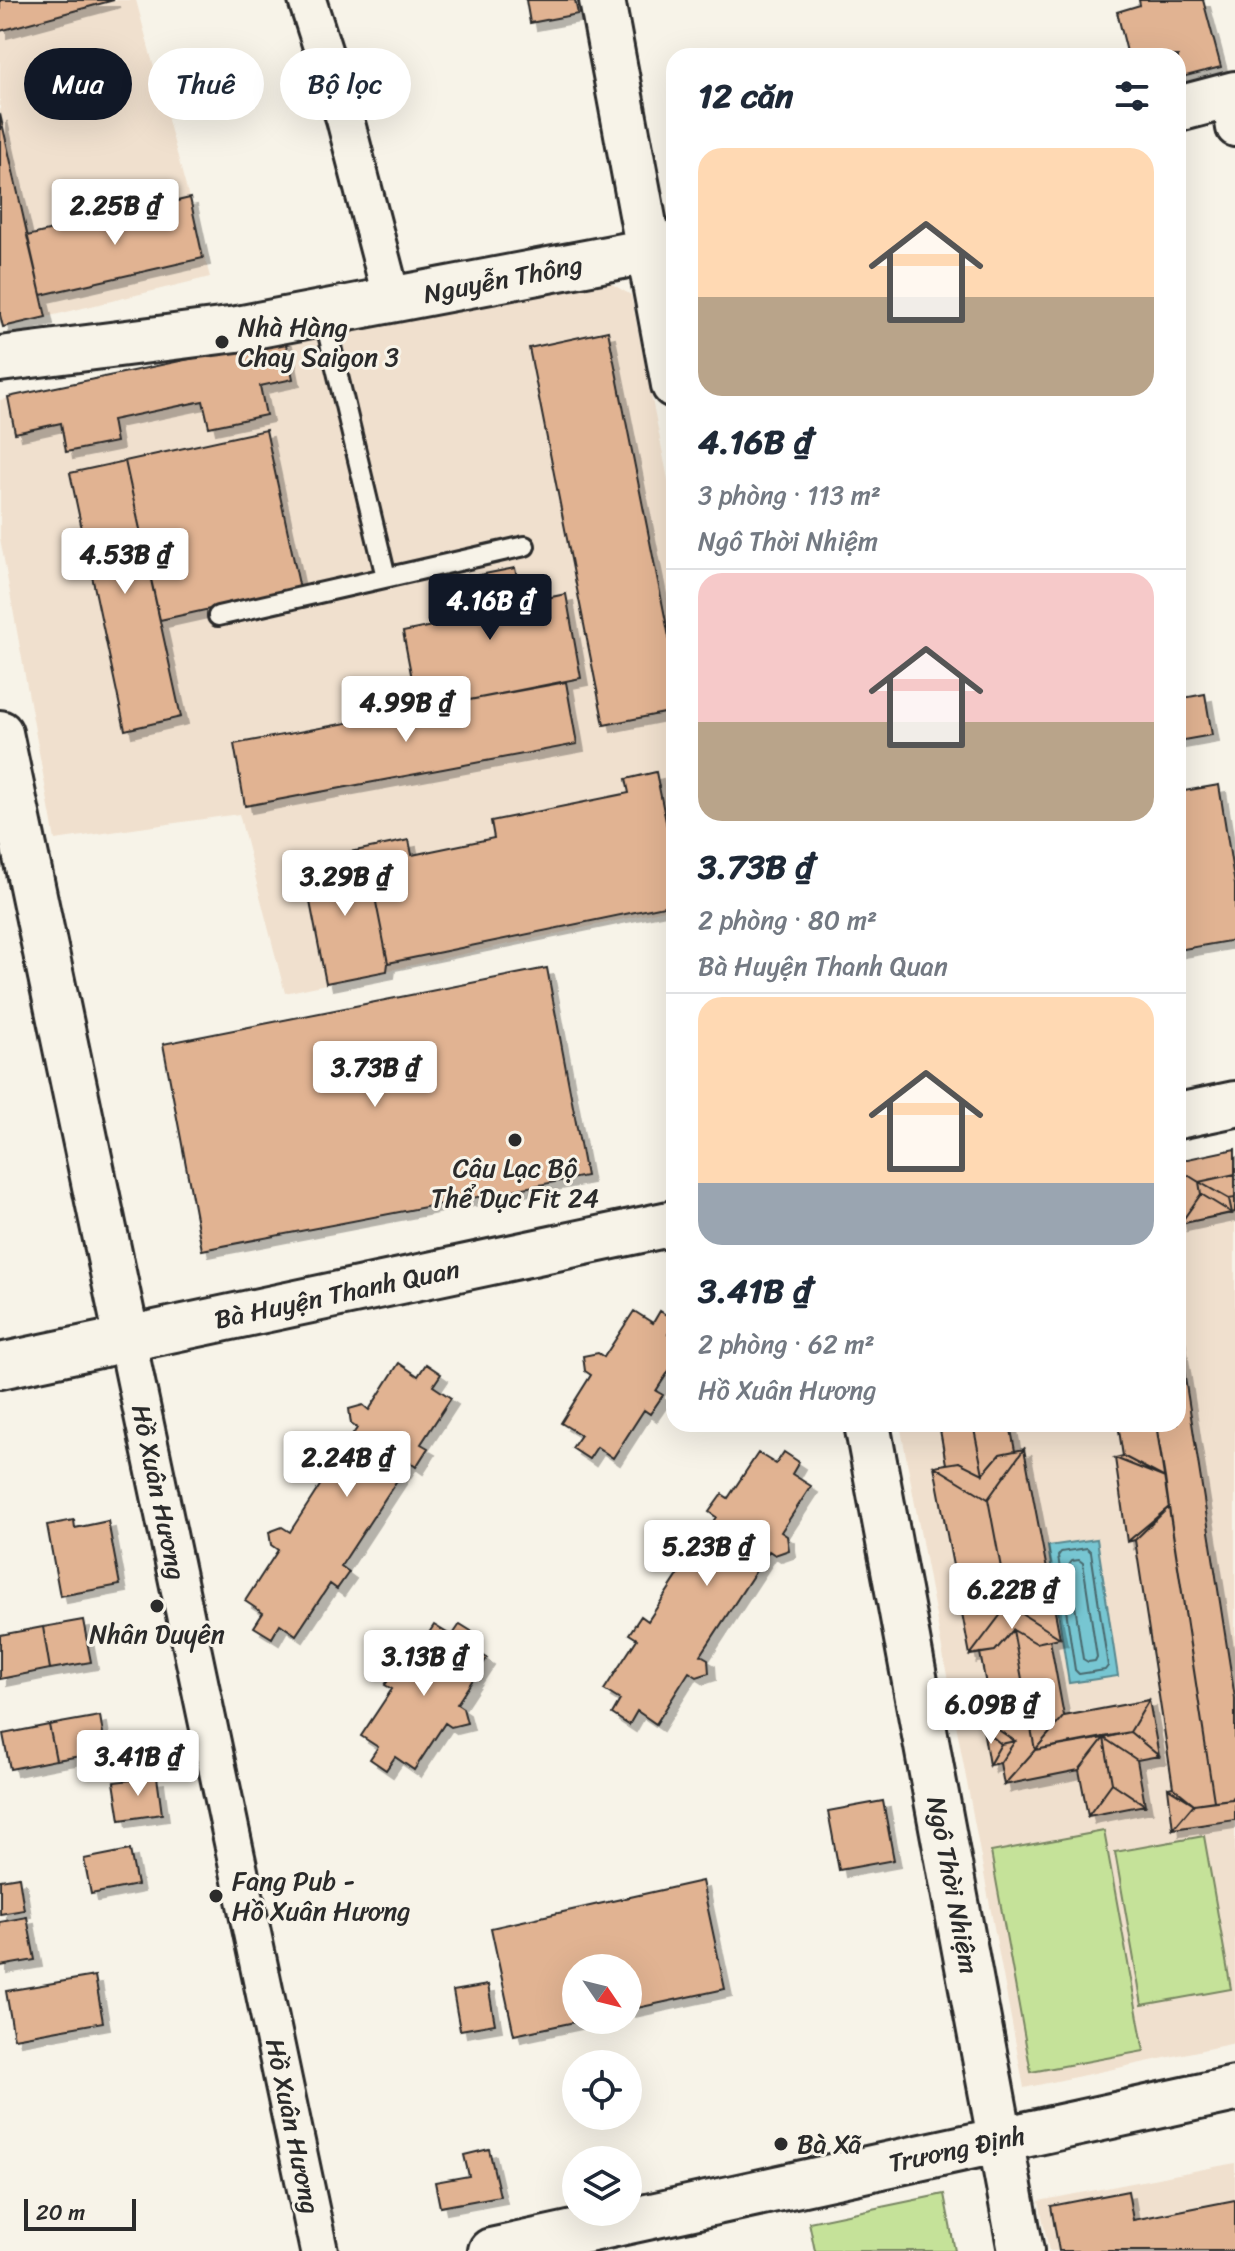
<!DOCTYPE html>
<html lang="vi">
<meta charset="utf-8">
<style>
body{margin:0;font-family:Sriracha,sans-serif;background:#f2f2f3;color:#1f2937;height:100vh;display:flex;flex-direction:column;font-size:30px;white-space:nowrap}
*{box-sizing:border-box;margin:0}
p{font-size:26px;color:#747a83}
.icon{flex:none;width:44px;height:44px;fill:none;stroke:currentColor;stroke-width:2;stroke-linecap:round;stroke-linejoin:round}
.map{position:relative;flex:1;overflow:hidden}
.side{position:absolute;left:666px;top:48px;width:520px;height:1384px;display:flex;flex-direction:column;background:#fff;border-radius:24px;box-shadow:0 8px 32px #0002}
.side>*{flex:none}
.guide{position:absolute;left:24px;top:48px;width:522px;height:72px;display:flex;gap:16px}
.needle{width:52px;rotate:125deg}
.buttons{position:absolute;left:562px;top:1954px;display:grid;gap:16px}
.buttons a{display:grid;place-items:center;width:80px;height:80px;border-radius:50%;background:#fff;box-shadow:0 8px 32px #0002;font-size:40px}
.scale{position:absolute;left:24px;bottom:20px;width:112px;box-sizing:border-box;padding-left:8px;border:4px solid #2b2b2b;border-top:0;font-size:22px;line-height:28px;white-space:nowrap;color:#2b2b2b;-webkit-text-stroke:6px #f7f3e8;paint-order:stroke}
.price{position:absolute;translate:-50% -68px;padding:0 18px;border-radius:8px;background:#fff;color:#222;font-size:26px;line-height:52px;filter:drop-shadow(0 2px 4px #0008)}
.price::after{content:'';position:absolute;left:50%;top:48px;width:24px;height:18px;margin-left:-12px;background:inherit;clip-path:polygon(0 0,100% 0,50% 100%)}
.price.current{background:#111827;color:#fff}
ul{padding:0;list-style:none}
li{display:grid;align-content:center;gap:16px;height:424px;padding:0 32px}
li+li{border-top:2px solid #e0e1e3}
li span{display:grid;place-items:center;height:248px;border-radius:24px;color:#555}
li>.icon{margin-inline-start:auto}
span .icon{width:144px;height:144px;fill:#fffc;stroke-width:1}
li b{font-size:34px}
h2{display:flex;justify-content:space-between;align-items:center;height:96px;padding:0 32px;font-size:34px}
.chip{padding:0 28px;border-radius:36px;background:#fff;box-shadow:0 8px 32px #0002;font-size:28px;line-height:72px}
.chip.current{background:#111827;color:#fff}
.map>svg:first-child{display:block}
</style>
<div class="map">
<svg width="1235" height="2251" viewBox="0 0 1235 2251">
<defs>
<filter id="shadow"><feDropShadow dx="7" dy="7" stdDeviation="0" flood-color="#0004"/></filter>
</defs>
<rect width="100%" height="100%" fill="#f7f3e8"/>
<filter id="ink" filterUnits="userSpaceOnUse"><feTurbulence type="fractalNoise" baseFrequency=".0125" numOctaves="2"/><feDisplacementMap in="SourceGraphic" scale="16" xChannelSelector="R" yChannelSelector="G"/><feConvolveMatrix kernelMatrix="1 2 1 2 8 2 1 2 1" color-interpolation-filters="sRGB"/></filter>
<g filter="url(#ink)">
<path fill="#f0e0ce" d="M0,0H136L210,277L46,317L3,327L0,325Z
M593,273L631,295L674,509V908L285,993L239,814L55,840L0,538V400Z
M1235,1149V2043L1024,2088L900,1424H1178V1161Z
M1235,2163V2251H1049L1039,2201Z"/>
<path fill="#c5e299" stroke="#788662" stroke-width="2" d="M1104,1831L1144,2051L1031,2072L991,1852Z
M1204,1836L1231,1989L1142,2005L1115,1852Z
M944,2194L955,2251H815L809,2222Z"/>
<path fill="#77c6d2" stroke="#59888f" stroke-width="2" d="M1097,1539L1118,1676L1069,1683L1048,1546Z"/>
<g fill="none" stroke-linecap="round" stroke-linejoin="round">
<path stroke="#49696e" stroke-width="2" d="M1087,1548L1091,1552L1108,1666L1105,1670L1079,1674L1075,1670L1058,1556L1061,1552Z
M1079,1560L1083,1563L1097,1657L1095,1661L1088,1662L1083,1659L1069,1565L1072,1561Z"/>
</g>
<path fill="#e1b392" stroke="#2b2b2b" stroke-width="2" filter="url(#shadow)" d="M0,0H114L0,31Z
M526,0H575L578,14L530,23Z
M1139,0H1203L1221,67L1178,78V56H1128L1117,12L1140,5Z
M0,114L46,317L3,327L0,315Z
M190,198L203,258L41,295L27,236Z
M608,331L674,662V711L604,725L529,348Z
M285,339L293,379L260,386L266,415L209,427L203,401L112,420L116,442L66,452L61,423L15,433L8,397Z
M266,430L300,589L160,620L125,461Z
M125,461L181,717L125,730L70,473Z
M515,568L522,603L566,594L581,678L418,710L403,632L437,625L429,585Z
M566,682L577,744L245,806L234,744Z
M1205,694L1212,735L1178,741V699Z
M656,772L674,861V904L388,963L372,882L362,885L355,851L409,840L412,855L494,838L491,821L629,793L626,779Z
M1219,785L1235,885V940L1178,950V792Z
M355,851L362,885L372,882L388,963L387,971L326,983L302,861Z
M547,968L586,1176L202,1250L163,1044Z
M1235,1149V1212L1180,1224L1178,1214V1161Z
M1235,1149V1174L1199,1182L1178,1169V1161Z
M1178,1169L1199,1182L1201,1194L1180,1224Z
M1235,1174V1198L1229,1199L1199,1182Z
M1199,1182L1229,1199L1232,1213L1201,1194Z
M1201,1194L1232,1213L1180,1224Z
M634,1311L653,1323L660,1311L674,1320V1325L668,1334L674,1338V1363L656,1391L663,1395L650,1414L644,1410L613,1458L597,1447L589,1459L572,1448L581,1435L561,1423L591,1375L585,1371L583,1356L598,1353L604,1357Z
M1178,1333L1235,1698V1820L1173,1829L1168,1788L1173,1787L1135,1540L1127,1542L1115,1458L1123,1456L1118,1424H1178Z
M1178,1333L1235,1698V1794L1232,1799L1214,1801L1156,1424H1178Z
M399,1363L418,1376L426,1364L441,1374L433,1386L451,1398L421,1444L428,1448L416,1467L409,1462L341,1566L349,1572L337,1589L330,1584L296,1635L280,1624L272,1638L254,1627L263,1613L245,1601L278,1550L271,1545L269,1532L282,1527L290,1532L357,1428L351,1424L349,1409L363,1405L369,1410Z
M939,1424H1010L1015,1451L1024,1449L1060,1638L1050,1640L1064,1716L1149,1700L1159,1756L1137,1760L1145,1805L1088,1816L1079,1770L1004,1785L1000,1763L989,1765L983,1729L994,1727L980,1653L970,1655L934,1466L946,1464Z
M939,1424H973L983,1474L959,1462L946,1464Z
M973,1424H1010L1015,1451L1000,1454L983,1474Z
M1118,1424H1156L1165,1478L1123,1456Z
M1024,1449L1060,1638L1008,1605L988,1499Z
M1024,1449L988,1499L934,1466L959,1462L983,1474L1000,1454Z
M784,1452L799,1462L792,1474L811,1486L781,1532L787,1536L789,1550L775,1555L769,1551L701,1655L708,1659L709,1673L697,1677L689,1672L656,1724L637,1711L629,1725L612,1714L620,1700L604,1690L637,1639L629,1634L641,1616L648,1621L716,1517L709,1512L722,1494L728,1498L758,1453L776,1464Z
M1123,1456L1165,1478L1115,1458Z
M1115,1458L1165,1478L1169,1507L1127,1542Z
M934,1466L988,1499L1008,1605L970,1655Z
M1169,1507L1135,1540L1127,1542Z
M1169,1507L1214,1801L1194,1804L1173,1787L1135,1540Z
M74,1520L75,1528L108,1521L120,1585L60,1596L47,1525Z
M1008,1605L1060,1638L1036,1643L1013,1630L995,1651L970,1655Z
M83,1620L91,1662L50,1669L43,1627Z
M460,1624L476,1634L468,1646L487,1658L457,1704L463,1708L467,1723L451,1727L445,1723L414,1770L395,1757L386,1770L370,1759L378,1747L361,1736L392,1689L385,1685L398,1666L405,1670L434,1625L452,1636Z
M43,1627L50,1669L0,1679V1635Z
M1013,1630L1036,1643L1050,1640L1064,1716L1035,1750Z
M1013,1630L1035,1750L1004,1785L1000,1763L1015,1741L994,1727L980,1653L995,1651Z
M1149,1700L1159,1756L1130,1732Z
M1149,1700L1130,1732L1035,1750L1064,1716Z
M100,1716L106,1752L56,1760L49,1725Z
M49,1725L56,1760L10,1769L3,1734Z
M994,1727L1015,1741L1001,1744L983,1729Z
M983,1729L1001,1744L989,1765Z
M1130,1732L1159,1756L1137,1760L1104,1738Z
M1104,1738L1137,1760L1145,1805L1112,1783Z
M1104,1738L1112,1783L1088,1816L1079,1770Z
M1104,1738L1079,1770L1004,1785L1035,1750Z
M1015,1741L1000,1763L989,1765L1001,1744Z
M157,1777L162,1814L120,1820L114,1782Z
M1112,1783L1145,1805L1088,1816Z
M1168,1788L1194,1804L1173,1829Z
M1232,1799L1235,1800V1820L1173,1829L1194,1804Z
M883,1801L894,1860L839,1870L828,1811Z
M130,1850L137,1885L91,1894L84,1859Z
M19,1877L24,1910L0,1914V1880Z
M702,1881L725,1989L628,2010V1968H576V2020H584L514,2035L491,1928Z
M27,1917L35,1960L0,1966V1922Z
M95,1976L103,2022L14,2038L6,1991Z
M488,1985L495,2024L460,2030L453,1991Z
M489,2149L500,2196L440,2207L435,2182L469,2176L464,2155Z
M1128,2191L1133,2220L1235,2200V2251H1059L1051,2206Z"/>
<g fill="none" stroke-linecap="round" stroke-linejoin="round">
<defs>
<path id="lane" d="M323,313L386,577
M218,616L525,546"/>
<path id="street" d="M307,0L345,119L392,300
M1230,96L1235,128
M127,1339L319,2251"/>
<path id="secondary" d="M602,0L674,385
M1178,109L1235,94
M0,359L237,329L649,251L674,244
M0,733L127,1339
M1178,1116L1235,1104
M0,1366L674,1223
M867,1424L1021,2251
M491,2251L1235,2089"/>
</defs>
<use href="#lane" stroke="#2b2b2b" stroke-width="24"/>
<use href="#street" stroke="#2b2b2b" stroke-width="42"/>
<use href="#secondary" stroke="#2b2b2b" stroke-width="50"/>
<use href="#lane" stroke="#f7f3e8" stroke-width="18"/>
<use href="#street" stroke="#f7f3e8" stroke-width="36"/>
<use href="#secondary" stroke="#f7f3e8" stroke-width="44"/>
</g>
</g>
<g fill="#2b2b2b" stroke="#f7f3e8" stroke-width="3">
<circle cx="222" cy="342" r="8"/>
<circle cx="515" cy="1140" r="8"/>
<circle cx="157" cy="1606" r="8"/>
<circle cx="216" cy="1896" r="8"/>
<circle cx="781" cy="2144" r="8"/>
</g>
<g text-anchor="middle" dominant-baseline="central" stroke-width="6" stroke-linejoin="round" paint-order="stroke">
<g font-size="26" fill="#2b2b2b" stroke="#f7f3e8">
<text transform="translate(503 279) rotate(-11)">Nguyễn Thông</text>
<text transform="translate(337 1294) rotate(-12)">Bà Huyện Thanh Quan</text>
<text transform="translate(159 1492) rotate(78)">Hồ Xuân Hương</text>
<text transform="translate(953 1885) rotate(79)">Ngô Thời Nhiệm</text>
<text transform="translate(293 2126) rotate(78)">Hồ Xuân Hương</text>
<text transform="translate(957 2149) rotate(-12)">Trương Định</text>
</g>
<g font-size="26" fill="#2b2b2b" stroke="#f7f3e8" text-anchor="start">
<text x="238" y="327">Nhà Hàng<tspan x="238" dy="30">Chay Saigon 3</tspan></text>
<text x="515" y="1168" text-anchor="middle">Câu Lạc Bộ<tspan x="515" dy="30">Thể Dục Fit 24</tspan></text>
<text x="157" y="1634" text-anchor="middle">Nhân Duyên</text>
<text x="232" y="1881">Fang Pub -<tspan x="232" dy="30">Hồ Xuân Hương</tspan></text>
<text x="797" y="2144">Bà Xã</text>
</g>
</g>
</svg>
<div class="buttons">
<a><svg class="needle" viewBox="-14 -14 28 28"><path d="M0-13l5 13h-10z" fill="#e53935"/><path d="M0 13l5-13h-10z" fill="#747a83"/></svg></a>
<a><svg class="icon" aria-label="locate" viewBox="0 0 24 24"><circle cx="12" cy="12" r="6"/><path d="M12 2v4M12 18v4M2 12h4M18 12h4"/></svg></a>
<a><svg class="icon" aria-label="layers" viewBox="0 0 24 24"><path d="M12 4l9 5-9 5-9-5zM3 14l9 5 9-5"/></svg></a>
</div>
<div class="scale">20 m</div>
<b class="price" style="left:115px;top:247px">2.25B ₫</b>
<b class="price" style="left:125px;top:596px">4.53B ₫</b>
<b class="price current" style="left:490px;top:642px">4.16B ₫</b>
<b class="price" style="left:406px;top:744px">4.99B ₫</b>
<b class="price" style="left:345px;top:918px">3.29B ₫</b>
<b class="price" style="left:375px;top:1109px">3.73B ₫</b>
<b class="price" style="left:347px;top:1499px">2.24B ₫</b>
<b class="price" style="left:707px;top:1588px">5.23B ₫</b>
<b class="price" style="left:1012px;top:1631px">6.22B ₫</b>
<b class="price" style="left:424px;top:1698px">3.13B ₫</b>
<b class="price" style="left:991px;top:1746px">6.09B ₫</b>
<b class="price" style="left:138px;top:1798px">3.41B ₫</b>
<div class="guide">
<a class="chip current">Mua</a>
<a class="chip">Thuê</a>
<a class="chip">Bộ lọc</a>
</div>
<section class="side">
<h2>12 căn<svg class="icon" aria-label="filters" viewBox="0 0 24 24"><path d="M4 7h16M4 17h16"/><circle cx="9" cy="7" r="2"/><circle cx="15" cy="17" r="2"/></svg></h2>
<ul>
<li><span style="background:linear-gradient(#ffd9b3 60%,#b9a48a 0)"><svg class="icon" aria-label="home" viewBox="0 0 24 24"><path d="M3 11l9-7 9 7M6 9v11h12V9"/></svg></span><div><b>4.16B ₫</b><p>3 phòng · 113 m²</p><p>Ngô Thời Nhiệm</p></div></li>
<li><span style="background:linear-gradient(#f6c9c9 60%,#b9a48a 0)"><svg class="icon" aria-label="home" viewBox="0 0 24 24"><path d="M3 11l9-7 9 7M6 9v11h12V9"/></svg></span><div><b>3.73B ₫</b><p>2 phòng · 80 m²</p><p>Bà Huyện Thanh Quan</p></div></li>
<li><span style="background:linear-gradient(#ffd9b3 75%,#9aa5b1 0)"><svg class="icon" aria-label="home" viewBox="0 0 24 24"><path d="M3 11l9-7 9 7M6 9v11h12V9"/></svg></span><div><b>3.41B ₫</b><p>2 phòng · 62 m²</p><p>Hồ Xuân Hương</p></div></li>
</ul>
</section>
</div>
